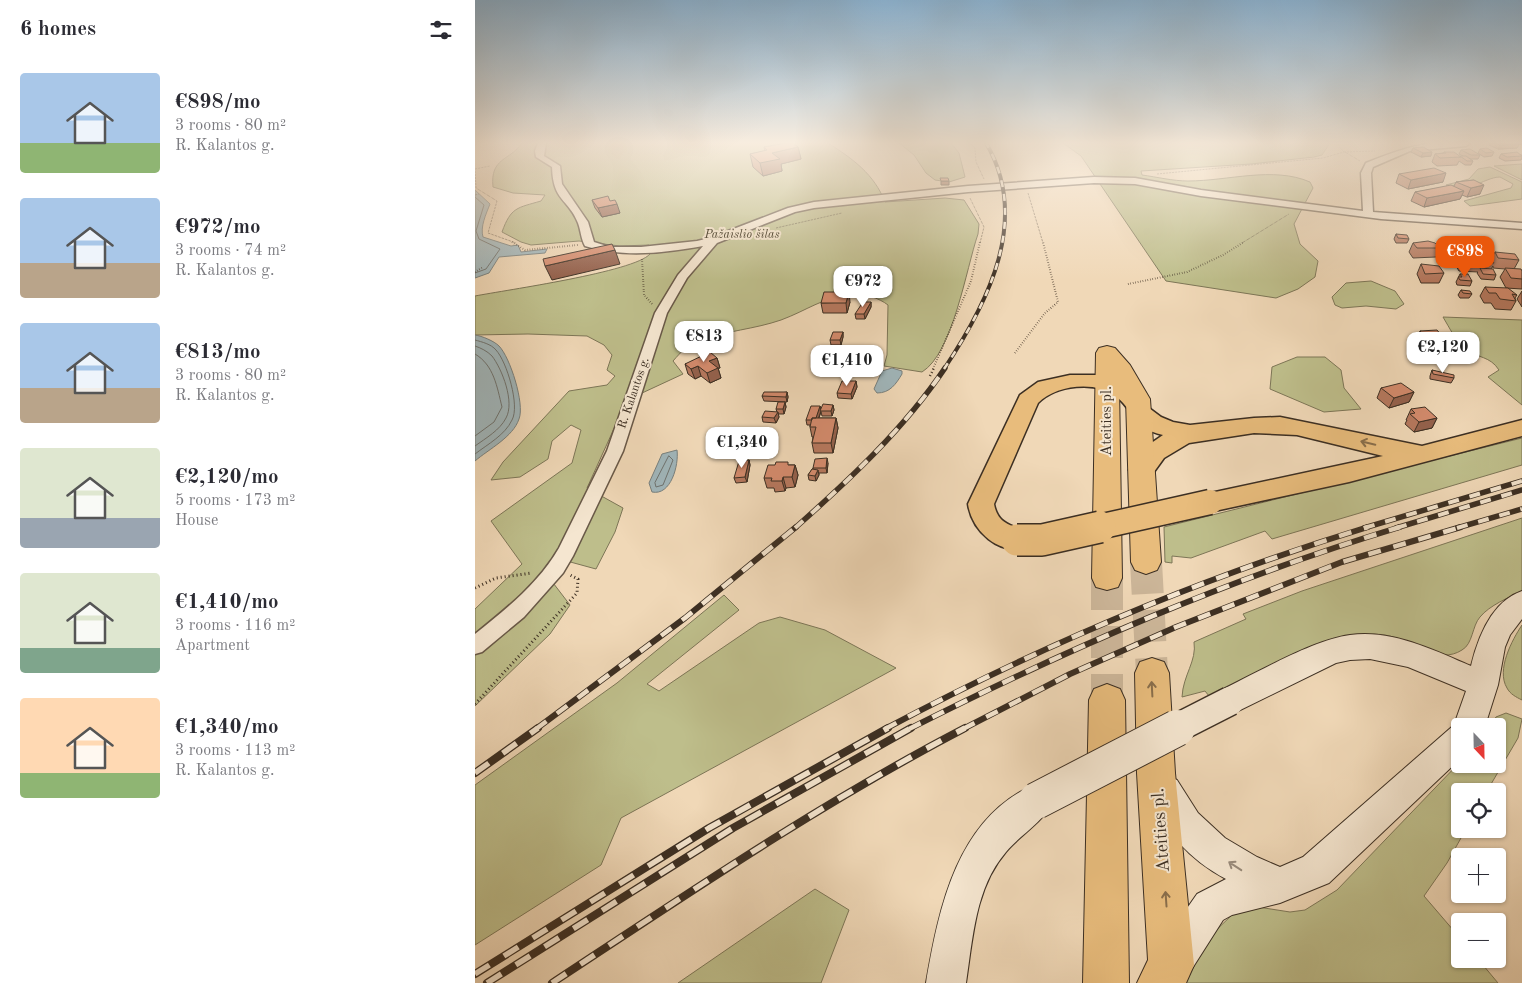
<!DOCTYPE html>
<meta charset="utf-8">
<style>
body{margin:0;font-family:"Old Standard TT",serif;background:#f7f7f7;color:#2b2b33;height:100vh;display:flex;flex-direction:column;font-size:19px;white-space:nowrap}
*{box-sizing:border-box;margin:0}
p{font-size:16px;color:#7c7c81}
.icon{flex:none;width:28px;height:28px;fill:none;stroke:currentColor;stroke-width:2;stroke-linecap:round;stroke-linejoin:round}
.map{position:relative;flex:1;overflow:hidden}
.details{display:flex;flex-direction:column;background:#fff;width:475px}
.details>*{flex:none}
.needle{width:32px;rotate:158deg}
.fabs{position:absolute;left:976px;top:718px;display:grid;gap:10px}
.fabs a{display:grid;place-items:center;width:55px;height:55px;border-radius:5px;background:#fff;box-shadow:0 1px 4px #0004;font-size:25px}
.price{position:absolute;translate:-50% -42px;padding:0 11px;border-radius:10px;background:#fff;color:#222;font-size:16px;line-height:32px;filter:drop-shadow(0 1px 2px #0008)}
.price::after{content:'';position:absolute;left:50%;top:30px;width:15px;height:11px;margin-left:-8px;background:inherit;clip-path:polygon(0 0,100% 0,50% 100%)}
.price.active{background:#ea580c;color:#fff}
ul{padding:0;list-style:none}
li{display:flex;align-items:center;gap:15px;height:125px;padding:0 20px}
li span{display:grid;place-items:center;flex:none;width:140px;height:100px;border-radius:5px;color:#555}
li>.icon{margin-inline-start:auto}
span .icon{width:60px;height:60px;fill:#fffc;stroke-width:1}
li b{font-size:21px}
h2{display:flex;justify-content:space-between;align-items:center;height:60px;padding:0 20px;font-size:21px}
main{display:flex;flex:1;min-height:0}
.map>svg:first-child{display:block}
</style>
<main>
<section class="details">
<h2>6 homes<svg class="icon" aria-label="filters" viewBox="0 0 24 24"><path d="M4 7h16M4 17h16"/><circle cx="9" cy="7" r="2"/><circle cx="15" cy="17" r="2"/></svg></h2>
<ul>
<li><span style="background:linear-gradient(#a9c7e8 70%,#8fb573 0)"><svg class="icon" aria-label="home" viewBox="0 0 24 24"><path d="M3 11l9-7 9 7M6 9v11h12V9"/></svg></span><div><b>€898/mo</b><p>3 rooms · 80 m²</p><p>R. Kalantos g.</p></div></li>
<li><span style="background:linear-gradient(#a9c7e8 65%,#b9a48a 0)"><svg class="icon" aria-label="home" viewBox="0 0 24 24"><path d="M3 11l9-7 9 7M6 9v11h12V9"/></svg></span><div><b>€972/mo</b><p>3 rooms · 74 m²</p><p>R. Kalantos g.</p></div></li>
<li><span style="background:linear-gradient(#a9c7e8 65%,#b9a48a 0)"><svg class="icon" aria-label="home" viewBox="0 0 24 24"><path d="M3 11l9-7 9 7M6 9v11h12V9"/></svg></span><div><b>€813/mo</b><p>3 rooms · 80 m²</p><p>R. Kalantos g.</p></div></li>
<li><span style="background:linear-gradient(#dfe7d0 70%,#9aa5b1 0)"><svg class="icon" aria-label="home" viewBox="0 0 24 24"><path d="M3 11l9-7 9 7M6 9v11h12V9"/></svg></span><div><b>€2,120/mo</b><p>5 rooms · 173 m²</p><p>House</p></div></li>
<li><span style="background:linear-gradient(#dfe7d0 75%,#7fa58c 0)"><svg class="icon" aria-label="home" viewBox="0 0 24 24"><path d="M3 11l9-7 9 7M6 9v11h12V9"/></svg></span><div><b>€1,410/mo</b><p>3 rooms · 116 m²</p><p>Apartment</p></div></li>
<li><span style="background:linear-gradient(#ffd9b3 75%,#8fb573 0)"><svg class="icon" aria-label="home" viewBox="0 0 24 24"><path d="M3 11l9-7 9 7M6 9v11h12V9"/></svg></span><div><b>€1,340/mo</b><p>3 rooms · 113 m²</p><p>R. Kalantos g.</p></div></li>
</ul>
</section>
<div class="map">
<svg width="1047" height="983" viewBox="0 0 1047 983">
<rect width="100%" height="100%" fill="#f0d8b7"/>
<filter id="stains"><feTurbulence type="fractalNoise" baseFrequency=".004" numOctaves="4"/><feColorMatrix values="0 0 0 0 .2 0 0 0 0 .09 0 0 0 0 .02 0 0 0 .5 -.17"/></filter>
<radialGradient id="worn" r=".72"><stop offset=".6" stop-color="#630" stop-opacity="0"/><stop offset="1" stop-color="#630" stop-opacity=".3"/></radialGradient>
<path fill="#bebe8b" stroke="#7d7657" d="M47,143H353C378,159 399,174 410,202L470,198L489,200L504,224L503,234C491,269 478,353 447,372L409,366L412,355L413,305C404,298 389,293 377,294C346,298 333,310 306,320C280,329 251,331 225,340C213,344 206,352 198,361L208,374L152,400L112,488L148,508L140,532L121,569L88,560L72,575L95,605L75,634L0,706V609L47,564L16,521L97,463L106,430L96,425L77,441L73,459L45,477L16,480L28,462L94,391L132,385L140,376L132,370L137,355L129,345L112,336L53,334L0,335V296C31,290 159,272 175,254L174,245L145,246L104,241L56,245L46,242L27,232C36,207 42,208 66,201L70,195L38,193L18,187C15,157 35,161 47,143Z
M424,143H476L484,153L490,177L474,182L460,180L451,173L439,155Z
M588,143H855L847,155L839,157L776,164L666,171L667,175C682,177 698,181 713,181C753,181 798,166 835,182L838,188L819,224L825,244L843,261L840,277L823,289L801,298L691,281L606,156Z
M1047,164V180L1019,166Z
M1015,167L1047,182V199L995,206L989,201L1036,188L1038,184L1025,177C1009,177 987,198 971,185L994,179L1003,169Z
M896,281L920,291L929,304L921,309L891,306L867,308L860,305L857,297L871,283Z
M968,317L1047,320V405L1013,377L1024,370C1015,356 1003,358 991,350C982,343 974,327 968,317Z
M822,357H850L866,370L869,388L886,409L849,412L795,389L797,367Z
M1047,438V465L797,539L790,531L716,558L697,556V563L690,562L689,527Z
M1047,518V591C1033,598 1015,605 1005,617C997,626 998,644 987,650C964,665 938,642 915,636C899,632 882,635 866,638L734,696L730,691L707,697C708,675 722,661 719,642L771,619L768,614L827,591Z
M249,595L264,610L172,684L184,691L284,623L305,617L350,630L421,668L146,818L126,865L0,945V785L142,683Z
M1047,625V700C1041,697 1035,694 1032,688C1021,670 1037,640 1047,625Z
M1031,713L1047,719L1043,738L1012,791H985V829H991L972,863L949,896L985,938V959H1003L1023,983H704L734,937L759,913L783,907L815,912L830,910L862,890L985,762V764H1022V726H1015L1021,717Z
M340,889L374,910L346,983H203Z"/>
<path fill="#a0b6bb" stroke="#78807e" d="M0,190L15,204C11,214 5,227 8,237L36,246L43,245L46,252L72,249L70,253L24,257L14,273L0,278Z
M0,335C7,336 19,341 24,346C35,357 50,404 44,419C38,437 14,449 0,461Z
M417,368L427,371V374C421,384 415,393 402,393L399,389L407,371Z
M202,450C204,465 196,496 177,492L174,483L187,454Z"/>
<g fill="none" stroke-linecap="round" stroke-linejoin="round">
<path stroke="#6e726f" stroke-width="1" d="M0,197L9,205L1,231L4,239L25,249L11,269L0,273
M0,340C7,342 16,344 21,350C32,362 45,406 37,420C30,435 13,444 0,454
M0,346C6,348 12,351 17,356C27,369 40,402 31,418C25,430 11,438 0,446
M0,354C19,365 22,387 27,407L19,422L0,436
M194,456L198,460L188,485L181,487L180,483Z"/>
<path stroke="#ccb699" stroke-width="32" stroke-dasharray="32 16" stroke-linecap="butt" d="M671,562L677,673
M632,578V700"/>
<defs>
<path id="minor" d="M63,143H71L69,156L85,166L87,184L113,222L119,242L135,247H166L222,241L235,238L313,208L339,202L493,186L619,177L660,178L726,190L888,211L886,173L891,163C925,149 957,138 995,143L991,146L935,151L898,167L896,173L898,212L1047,223V229L906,219L726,196L660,184L619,183L493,192L339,208L320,212L242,243L212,278L192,313L148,451L98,556L88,573L49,617L7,652L0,654V634C31,609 64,583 84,548L132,451L180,313L203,275L228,246C189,253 148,258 110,246C106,239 106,231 103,223C93,198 78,202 77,167L61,157L60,151Z"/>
<path id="secondary" d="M1047,591V619L1035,635L1030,647L1023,685L1010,726H985V759L854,883L805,903L757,915L748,920L713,975L699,981L685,975L679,961L685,947L722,894L751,879C713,859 690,831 673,792L678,780L690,775L702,780L723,813L750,838L782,857L805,867L828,857L979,725L991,691L933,667L895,659L875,660L861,663L755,715L744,711L740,701L744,691C780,674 837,640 875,635C916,629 959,650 996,666C1003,637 1017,601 1047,591Z
M561,784L573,789L578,801C569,822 546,834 531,852C500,888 498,938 491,983H451C464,908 482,817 561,784Z"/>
<path id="primary" d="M595,375H621L651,383L660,389L674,408L686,417L698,422L715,425L779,418L805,417L947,446L1047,420V436L874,482L735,512L726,509L722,502L726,495L908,456L822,435L779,433L714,443L689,458L676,476L667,479L658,476L654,470L672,446L688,435C655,427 662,414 642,397C621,380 581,385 563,403L519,504C524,531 546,522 556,540L552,547C524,556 497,531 493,504L545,395L563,382Z"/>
<path id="trunk" d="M632,346L640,348L655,365L675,399L686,562L682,570L671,574L660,570L656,562L651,399L644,385L647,578L643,587L632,590L621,587L617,578L621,353L624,348Z
M677,658L689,662L694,673L700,773L719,965L711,983H662L673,960L662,773L660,673L665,662Z
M632,684L645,689L650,700L654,983H608L614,700L619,689Z"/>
</defs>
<use href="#minor" stroke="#695948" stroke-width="3"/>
<use href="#secondary" stroke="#3c2f23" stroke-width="2"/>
<use href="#primary" stroke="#3c2f23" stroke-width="3"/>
<use href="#trunk" stroke="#3c2f23" stroke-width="2"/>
<path stroke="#3c2f23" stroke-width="1" stroke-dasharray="0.5 1" stroke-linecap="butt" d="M495,143L500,148L501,162L509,179
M869,152L900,151
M870,152L885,161
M0,169L15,166
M0,171L1,188L22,201L13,233L41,243
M682,174L848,158L869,152L861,143
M553,193L568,243
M0,195L4,194
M495,198L509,227L505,243
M301,228L367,213
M767,243L814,214"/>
<path stroke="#3c2f23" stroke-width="2" stroke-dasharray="0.5 2" stroke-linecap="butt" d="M37,242L50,250L103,245
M167,259L169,295L178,305
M0,272L8,267
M653,284L712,272L748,255L769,242
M540,353L570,313L583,302L568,242
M458,369L496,281L505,242"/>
<path stroke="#3c2f23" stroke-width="2.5" stroke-dasharray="1 2.5" stroke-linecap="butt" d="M455,376L459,368"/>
<path stroke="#3c2f23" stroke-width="3" stroke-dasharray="1 3" stroke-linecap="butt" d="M0,588L21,578L57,573
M0,704L102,593L103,579L95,575"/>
<use href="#minor" fill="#f5e6d0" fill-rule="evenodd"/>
<use href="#secondary" fill="#f5e6d0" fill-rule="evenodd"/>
<use href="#primary" fill="#e8bc7c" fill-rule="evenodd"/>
<use href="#trunk" fill="#e8bc7c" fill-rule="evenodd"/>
<defs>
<path id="rail-far3" d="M469,369C513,303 556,219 511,143"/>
<path id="rail-far2" d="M320,528C374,480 429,429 470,368
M889,528L1047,481
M921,528L1047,490
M982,528L1047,509"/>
<path id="rail-far1" d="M61,729L210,618L321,527
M410,729C565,646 726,578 893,527
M434,729C594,648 753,579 925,527
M488,729L595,674L701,627L867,562L986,527"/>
<path id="rail" d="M0,773L63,728
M0,974L234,828L413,728
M12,983L258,828L436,728
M77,983C212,894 346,803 490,728"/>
</defs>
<use href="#rail-far3" stroke="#3c2f23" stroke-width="4"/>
<use href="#rail-far2" stroke="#3c2f23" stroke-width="5.5"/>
<use href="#rail-far1" stroke="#3c2f23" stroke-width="6"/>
<use href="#rail" stroke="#3c2f23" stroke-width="8"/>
<use href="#rail-far3" stroke="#f5e6d0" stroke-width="2.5" stroke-dasharray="7" stroke-linecap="butt"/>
<use href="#rail-far2" stroke="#f5e6d0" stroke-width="4" stroke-dasharray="11" stroke-linecap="butt"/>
<use href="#rail-far1" stroke="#f5e6d0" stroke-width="4.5" stroke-dasharray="13" stroke-linecap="butt"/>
<use href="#rail" stroke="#f5e6d0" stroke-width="5.5" stroke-dasharray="17" stroke-linecap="butt"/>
<defs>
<path id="secondary-bridge-far1" d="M700,729L755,701"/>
<path id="secondary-bridge" d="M561,801L702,728"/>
<path id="primary-bridge-far1" d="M619,528L735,502"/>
<path id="primary-bridge" d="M542,540H567L625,527"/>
</defs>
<use href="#secondary-bridge-far1" stroke="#3c2f23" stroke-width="31" stroke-linecap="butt"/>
<use href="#secondary-bridge" stroke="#3c2f23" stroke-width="38" stroke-linecap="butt"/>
<use href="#primary-bridge-far1" stroke="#3c2f23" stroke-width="27" stroke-linecap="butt"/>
<use href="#primary-bridge" stroke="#3c2f23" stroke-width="34" stroke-linecap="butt"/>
<use href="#secondary-bridge-far1" stroke="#f5e6d0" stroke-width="28"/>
<use href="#secondary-bridge" stroke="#f5e6d0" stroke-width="36"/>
<use href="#primary-bridge-far1" stroke="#e8bc7c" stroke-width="24"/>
<use href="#primary-bridge" stroke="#e8bc7c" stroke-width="31"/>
</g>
<path fill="#b6785e" stroke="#3c2f23" d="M1015,143H1047V145L1044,144L1042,148L1023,149L1014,145Z
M289,147H323L326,159L306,164L307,171L288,176L278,167L275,154L290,151Z
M938,148L956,156L946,157L936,152Z
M1005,149L1019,152L1017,156L1009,157L1003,153Z
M986,150L1005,155L1003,159H995L998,161L996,165H990L984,161L982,165L962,166L957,162L960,154L968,153L969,152L985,157L988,156L984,154Z
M1026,154L1047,155V158L1046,160L1030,161L1024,158Z
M924,174L968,182L933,189L921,183Z
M999,180L1005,194L992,197L987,195L985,199L949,207L936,201L940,192L979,186L981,182Z
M117,200L135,201L145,213L127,217L120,208Z
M921,234L934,239L932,243H921L919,239Z
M977,242L1006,251L1003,258L1016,259L1020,252L1044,260L1039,269L1047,271V289L1031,288L1025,277L1030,269L1018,268V266L1016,269L1021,275L1019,280L1006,279L1002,273L1003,272L984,271L981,266L983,261H978L973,251Z
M938,243L965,248L961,257L938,258L934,252Z
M946,264L969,273L964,283H946L942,274Z
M985,274L997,281L995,286L982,285L981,282Z
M1010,287L1042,295L1040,298L1041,301L1036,310L1020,309L1016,303H1009L1005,296Z
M986,290L997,294L994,298H985L983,295Z
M1047,291V307L1042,299Z
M375,302L372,313H348L346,303Z
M396,302V307L390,319H381L380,314Z
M945,331L967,336L965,341H961L960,343L947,342L942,336Z
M368,332V337L366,345H356L355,340Z
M950,344L961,351L958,356H953L948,349Z
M242,358L245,368H243L246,378L235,383L226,376L220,379L213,374L210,364Z
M957,370L979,378L976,383L955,379V376Z
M381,381L382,387L377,399L363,398L362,393Z
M906,388L939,392L934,402L914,408L902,398Z
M312,392L313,397L312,402L289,401L287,396Z
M310,402L311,407L309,414H303L304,417L301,423L288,422L287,417L302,412L301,409Z
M358,405L359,410L357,416H347L346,412L344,418H361L363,428L358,453H339L337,443L338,437H337L335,427V425H332L331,420L345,406L346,410Z
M936,409L962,418L957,428L939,432L930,424L932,420H931Z
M289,429L291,437H293L296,447L294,454L268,456L267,452L263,450L260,440Z
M274,460L275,465L272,482L261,483L259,478Z
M353,463L352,473H344V475L341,481L334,480L333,475L338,468Z
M314,465H320L323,475L320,487L311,488L310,491L300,492L299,488H292L289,478Z"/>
<path fill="#94614c" stroke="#3c2f23" d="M1044,144L1042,148L1023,149L1025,145Z
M323,147L326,159L306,164L307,171L288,176L285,163L297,153Z
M957,152L956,156L946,157L948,153Z
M971,173L968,182L933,189L936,180Z
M466,181H474V185H466Z
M1009,185L1005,194L992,197L996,188Z
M989,191L985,199L949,207L952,198Z
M142,204L145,213L127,217L123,208Z
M140,250L145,264L77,280L70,266Z
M374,292L375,302L372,313L371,303Z
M396,302V307L390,319L389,314Z
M368,332V337L366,345L365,340Z
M242,358L245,368H243L246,378L235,383L232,373L234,361Z
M223,366L226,376L220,379L216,369Z
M381,381L382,387L377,399L376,394Z
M312,392L313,397L312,402L311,397Z
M939,392L934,402L914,408L919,398Z
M310,402L311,407L309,414L308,409Z
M358,405L359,410L357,416L356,411Z
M345,406L346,411L341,425L340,420Z
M303,412L304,417L301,423L299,418Z
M361,418L363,428L358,453L356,443Z
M962,418L957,428L939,432L944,422Z
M289,429L292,439L287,437Z
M293,437L296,447L294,454L291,444Z
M352,458L353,463L352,473L351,468Z
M274,460L275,465L272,482L270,477Z
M320,465L323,475L320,487L317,477Z
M343,470L344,475L341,481L340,476Z
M308,477L311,488L310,491L307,481Z"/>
<path fill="#d48b6d" stroke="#3c2f23" d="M311,143H318L323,147L297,153L305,159L285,163L275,154L292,150L289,147Z
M1019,143H1042L1044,144L1025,145Z
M948,147L957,152L948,153L938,148Z
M1012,148L1019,152L1011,153L1005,149Z
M995,149L1005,155H996L986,150Z
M969,152H979L986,157L965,158L960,154L971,153Z
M1042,152L1047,156L1032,157L1026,154Z
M985,156H991L998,161H992Z
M959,168L971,173L936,180L924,174Z
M465,178H473L474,181H466Z
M999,180L1009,185L996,188L981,182Z
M976,185L989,191L952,198L940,192Z
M133,196L135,201L140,200L142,204L123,208L117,200Z
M921,234L932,235L934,239L923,238Z
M953,241L960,243L965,248H942L938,243Z
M977,242L998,244L1003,246L1006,251H1002L1004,253L982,251Z
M137,244L140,250L70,266L68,259Z
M1020,252L1040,254L1044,260L1023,258Z
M985,257L1016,259L1019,263L988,261Z
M946,264L964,266L969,273L950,274Z
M1005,268L1018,269L1021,275L1008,274Z
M1030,268L1046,269L1047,271V279L1036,278Z
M985,274H993L997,281L985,280L983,277H987Z
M1010,287L1033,288L1042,295L1037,294L1041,301L1025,299L1021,293H1014Z
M986,290L995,291L997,294L988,293Z
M349,292H374L371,303H346Z
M388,302H396L389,314H380Z
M962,330L967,336L961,337L963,338L950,337L945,331Z
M358,332H368L365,340H355Z
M950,344H956L961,351H955Z
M235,352L242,358L234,361L243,368L232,373L223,366L216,369L210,364Z
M957,370L979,375V378L958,374Z
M367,381H381L376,394L362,393Z
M926,383L939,392L919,398L906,388Z
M289,392H312L311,397L287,396Z
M303,402H310L308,409H301Z
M348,404L358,405L356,411H345Z
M336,406H345L341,418H337V420H331Z
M950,407L962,418L944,422L935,414L940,413L936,409Z
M290,411L303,412L299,418L287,417Z
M337,418H361L356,443H337L341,427H335Z
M289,429L287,437H293L291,444L265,446L266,442L260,440L269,430Z
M352,458L351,468H338L340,459Z
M274,460L270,477L259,478L264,461Z
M301,462H313V465H320L317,477H308L307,481H296L297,478H289L293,465H300Z
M337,469L343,470L340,476L333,475Z"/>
<defs><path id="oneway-shaft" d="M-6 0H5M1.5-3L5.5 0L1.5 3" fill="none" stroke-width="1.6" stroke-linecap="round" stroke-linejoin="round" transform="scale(1.25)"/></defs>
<g stroke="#896e4b">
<use href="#oneway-shaft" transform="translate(893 443) rotate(-167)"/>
<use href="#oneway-shaft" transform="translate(677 689) rotate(-93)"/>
<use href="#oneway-shaft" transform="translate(691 899) rotate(-94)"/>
</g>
<use stroke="#988a7a" href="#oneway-shaft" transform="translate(760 866) rotate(-147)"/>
<linearGradient id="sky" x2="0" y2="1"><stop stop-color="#8bb5d6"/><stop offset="0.51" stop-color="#f8eddf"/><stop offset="1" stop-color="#f8eddf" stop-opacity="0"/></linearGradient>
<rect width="1047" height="280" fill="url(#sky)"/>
<g text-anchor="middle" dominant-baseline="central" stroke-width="4" stroke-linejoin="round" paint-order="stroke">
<g font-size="12" font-style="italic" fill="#564c38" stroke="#f5e6d0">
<text x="267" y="235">Pažaislio šilas</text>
</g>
<g font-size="12" fill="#3c2f23" stroke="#f5e6d0">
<text transform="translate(159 393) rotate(-71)">R. Kalantos g.</text>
</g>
<g font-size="15" fill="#3c2f23" stroke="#f5e6d0">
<text transform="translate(632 421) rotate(-90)">Ateities pl.</text>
</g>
<g font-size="18" fill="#3c2f23" stroke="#f5e6d0">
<text transform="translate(686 830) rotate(-94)">Ateities pl.</text>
</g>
</g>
<rect width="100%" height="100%" filter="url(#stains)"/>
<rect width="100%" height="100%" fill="url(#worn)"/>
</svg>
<div class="fabs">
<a><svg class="needle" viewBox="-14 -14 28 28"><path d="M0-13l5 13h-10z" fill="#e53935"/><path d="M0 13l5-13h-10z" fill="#7c7c81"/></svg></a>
<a><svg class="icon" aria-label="locate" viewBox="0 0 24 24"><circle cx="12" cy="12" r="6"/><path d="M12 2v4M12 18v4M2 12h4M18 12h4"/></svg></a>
<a>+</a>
<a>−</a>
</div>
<b class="price active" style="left:990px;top:278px">€898</b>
<b class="price" style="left:388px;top:308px">€972</b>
<b class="price" style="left:229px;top:363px">€813</b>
<b class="price" style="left:968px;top:374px">€2,120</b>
<b class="price" style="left:372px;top:387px">€1,410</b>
<b class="price" style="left:267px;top:469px">€1,340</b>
</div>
</main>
